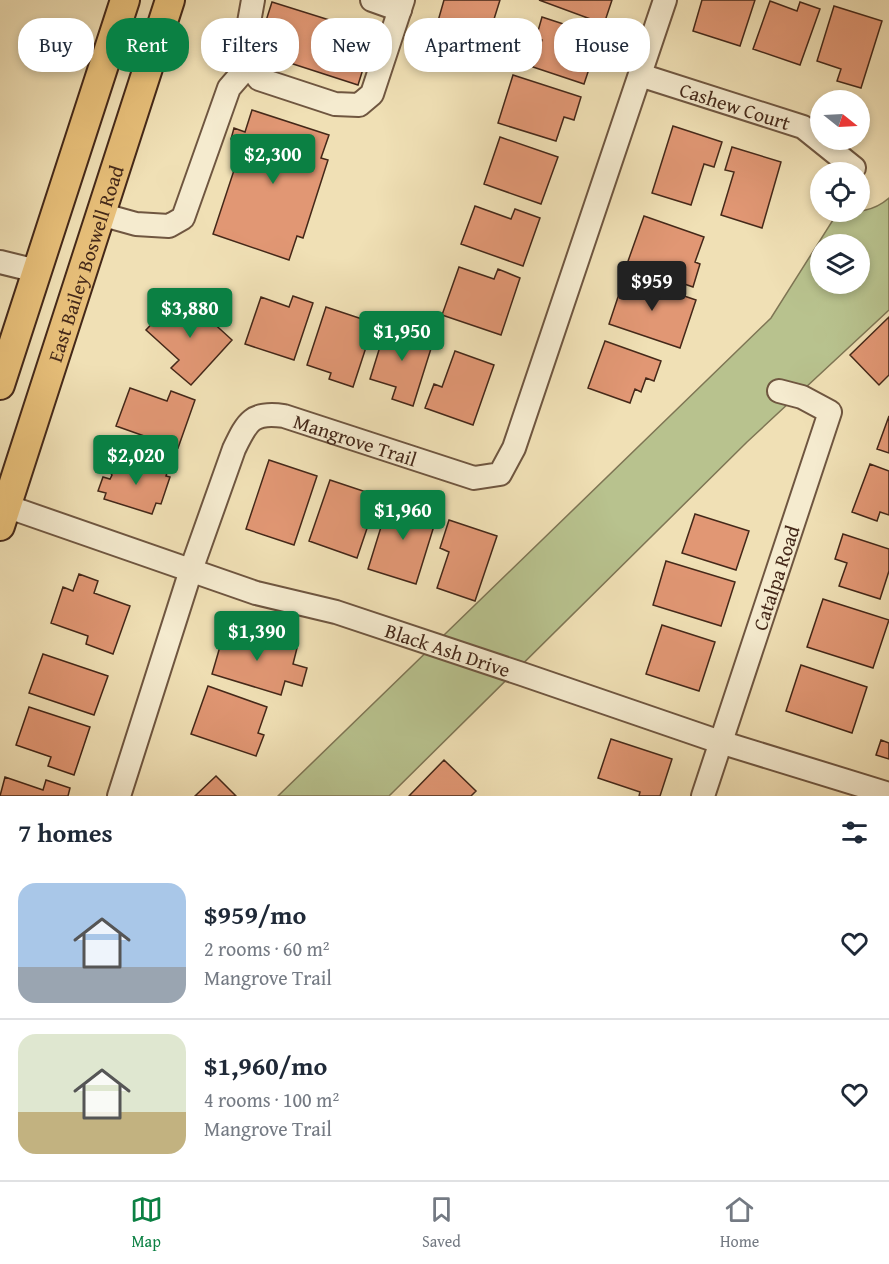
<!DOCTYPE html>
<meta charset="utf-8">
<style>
body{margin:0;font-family:"Gentium Book Plus",serif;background:#f2f2f3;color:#1f2937;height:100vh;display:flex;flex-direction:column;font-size:22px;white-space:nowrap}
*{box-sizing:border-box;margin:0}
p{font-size:20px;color:#747a83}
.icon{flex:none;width:33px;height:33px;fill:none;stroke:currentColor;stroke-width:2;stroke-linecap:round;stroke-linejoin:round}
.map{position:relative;height:796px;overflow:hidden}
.details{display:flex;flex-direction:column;background:#fff;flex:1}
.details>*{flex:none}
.banner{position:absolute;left:18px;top:18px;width:854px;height:54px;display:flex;gap:12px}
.needle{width:39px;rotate:108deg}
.controls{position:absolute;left:810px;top:90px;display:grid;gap:12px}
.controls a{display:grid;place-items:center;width:60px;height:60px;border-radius:50%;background:#fff;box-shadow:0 3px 9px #0003;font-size:30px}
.price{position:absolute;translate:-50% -51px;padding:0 14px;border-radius:6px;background:#0b8043;color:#fff;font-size:20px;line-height:39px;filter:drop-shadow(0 2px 3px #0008)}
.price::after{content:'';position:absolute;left:50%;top:36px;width:18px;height:14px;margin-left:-9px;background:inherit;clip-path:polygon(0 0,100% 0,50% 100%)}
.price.active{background:#222;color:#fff}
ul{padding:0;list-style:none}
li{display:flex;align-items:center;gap:18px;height:150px;padding:0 18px}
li+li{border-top:2px solid #e0e1e3}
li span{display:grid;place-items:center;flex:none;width:168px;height:120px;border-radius:18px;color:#555}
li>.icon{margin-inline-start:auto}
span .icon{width:72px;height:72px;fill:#fffc;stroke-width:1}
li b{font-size:26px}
h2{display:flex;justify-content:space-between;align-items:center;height:72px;padding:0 18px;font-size:26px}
.chip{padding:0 21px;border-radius:24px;background:#fff;box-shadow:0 3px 9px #0003;font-size:21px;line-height:54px}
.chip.active{background:#0b8043;color:#fff}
.dock{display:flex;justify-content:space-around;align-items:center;height:84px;border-top:2px solid #e0e1e3;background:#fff;font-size:16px;color:#747a83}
.dock a{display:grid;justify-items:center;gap:3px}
.dock .active{color:#0b8043}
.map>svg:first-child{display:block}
</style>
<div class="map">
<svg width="889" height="796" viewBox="0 0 889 796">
<rect width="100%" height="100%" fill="#f0e0b5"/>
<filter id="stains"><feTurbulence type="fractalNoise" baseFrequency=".00333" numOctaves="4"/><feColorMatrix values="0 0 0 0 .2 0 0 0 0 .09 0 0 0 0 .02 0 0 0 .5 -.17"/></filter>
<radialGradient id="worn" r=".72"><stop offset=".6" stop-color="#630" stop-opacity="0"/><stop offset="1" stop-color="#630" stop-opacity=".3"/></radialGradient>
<path fill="#b8c28e" stroke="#7e7554" stroke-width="1.5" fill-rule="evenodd" d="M889,198V310L747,442L389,796H278L771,318L838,212C857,212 873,212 889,198ZM820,244H860V284H820Z"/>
<path fill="#e19774" stroke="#442819" stroke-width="1.5" d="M444,0H500L484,51L434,35Z
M539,0H612L604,24Z
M702,0H755L740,46L693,31Z
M770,1L797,11L800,2L820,9L800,65L753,49Z
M272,2L374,34L358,85L256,52Z
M834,6L882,21L861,88L837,81L841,69L817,61Z
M542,17L600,36L584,84L533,67L542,40L536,38Z
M513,75L581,97L574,120L564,117L556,141L498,123Z
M252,110L329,135L321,158L328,160L303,238L297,236L289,260L213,234L243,143L231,139L234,128L245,132Z
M673,126L722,142L714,167L704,164L691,205L652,193Z
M500,137L558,157L541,204L484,184Z
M732,147L781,162L762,228L721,215L734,172L725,170Z
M475,206L511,219L515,209L540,218L523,266L461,244Z
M644,216L704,237L695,262L700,264L693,287L627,264Z
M459,267L494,279L498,269L520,278L501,335L442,315Z
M625,276L696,300L680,348L609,324Z
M293,296L313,303L294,360L245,344L261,297L289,307Z
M185,297L232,340L191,385L171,368L179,360L146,330L162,313L166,318Z
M326,307L374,323L353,387L329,379L331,373L307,365Z
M889,317V375L879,385L850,355Z
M387,324L434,339L413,406L392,399L396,387L370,379Z
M605,341L661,361L654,381L646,378L641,392L635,389L630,403L588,388Z
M455,351L494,365L473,425L425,408L434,384L442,387Z
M130,388L167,401L171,391L195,400L178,448L116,426Z
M889,416V453L877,449Z
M149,460L169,467L166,476L170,477L161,504L156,503L152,514L104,499L106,493L98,491L103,477L110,479L112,475L110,472L114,462L117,461L146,470Z
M269,460L317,476L294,545L246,529Z
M870,464L889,471V515L880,512L877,521L852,512Z
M330,480L378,496L357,558L309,541Z
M390,498L438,513L416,584L368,569Z
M695,514L749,531L736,570L682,553Z
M449,520L497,536L475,601L437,588L449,552L440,548Z
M843,534L889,549V571L880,599L839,586L847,563L835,559Z
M666,561L735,582L721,626L653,605Z
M79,574L98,581L94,593L130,606L113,654L86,644L88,636L51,623L63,587L73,591Z
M823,599L889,620L873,668L807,647Z
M662,625L715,642L699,691L646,674Z
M226,626L297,648L293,664L307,668L302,686L285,681L281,695L212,674Z
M43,654L108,676L94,715L29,693Z
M801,665L867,687L852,733L786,711Z
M208,686L267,707L258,733L264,735L256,756L191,734Z
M29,707L90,727L74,775L48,766L51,757L16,745Z
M611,739L672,759L660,796H639L640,792L598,778Z
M881,740L889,743V759L876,755Z
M444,760L476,791L471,796H409Z
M216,776L236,796H195Z
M5,777L43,790L46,780L70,788L68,796H0Z"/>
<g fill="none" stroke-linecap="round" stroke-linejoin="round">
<defs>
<g id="minor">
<path d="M253,0L246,39L249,65L259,79L335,104L359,105L372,94L403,0"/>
<path d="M372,0L400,10"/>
<path id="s1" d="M640,75L803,127L854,168"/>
<path d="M100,214L136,224L169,226L183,218L229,88L249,65"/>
<path d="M0,262L37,271"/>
<path id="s2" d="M6,506L256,593L336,612L522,674L720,742L889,794"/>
<path id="s3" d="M119,796L191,570L234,449C247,422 252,411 284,416L474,478L500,474L514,448L665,0"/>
<path id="s4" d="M703,796L830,412L802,397L779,391"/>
</g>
<g id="major">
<path d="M0,385L125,0"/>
<path id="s5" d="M0,526L170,0"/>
</g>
</defs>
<use href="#minor" stroke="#6f5640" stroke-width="26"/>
<use href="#major" stroke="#442819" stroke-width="32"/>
<use href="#minor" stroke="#f5ebcf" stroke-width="22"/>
<use href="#major" stroke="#e8c07a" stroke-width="28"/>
</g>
<g text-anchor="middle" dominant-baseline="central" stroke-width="4.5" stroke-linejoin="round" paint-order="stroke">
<g font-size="20" fill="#442819" stroke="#f5ebcf">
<text stroke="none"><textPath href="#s1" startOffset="100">Cashew Court</textPath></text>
<text stroke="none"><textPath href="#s5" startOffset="276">East Bailey Boswell Road</textPath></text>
<text stroke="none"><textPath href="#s3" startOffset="508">Mangrove Trail</textPath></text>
<text stroke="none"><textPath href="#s4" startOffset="230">Catalpa Road</textPath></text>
<text stroke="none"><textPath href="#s2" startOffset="465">Black Ash Drive</textPath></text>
</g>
</g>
<rect width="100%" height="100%" filter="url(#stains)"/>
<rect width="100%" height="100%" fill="url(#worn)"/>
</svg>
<div class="controls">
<a><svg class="needle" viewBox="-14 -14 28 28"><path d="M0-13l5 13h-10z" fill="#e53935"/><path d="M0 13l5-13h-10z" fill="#747a83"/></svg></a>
<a><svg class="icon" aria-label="locate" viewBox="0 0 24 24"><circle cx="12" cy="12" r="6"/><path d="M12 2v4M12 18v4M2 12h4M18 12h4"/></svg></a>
<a><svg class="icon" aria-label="layers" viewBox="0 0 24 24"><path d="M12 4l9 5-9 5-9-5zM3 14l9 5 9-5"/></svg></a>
</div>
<b class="price" style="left:273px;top:185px">$2,300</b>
<b class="price active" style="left:652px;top:312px">$959</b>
<b class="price" style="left:190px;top:339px">$3,880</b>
<b class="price" style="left:402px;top:362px">$1,950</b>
<b class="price" style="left:136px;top:486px">$2,020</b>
<b class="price" style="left:403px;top:541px">$1,960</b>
<b class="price" style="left:257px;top:662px">$1,390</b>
<div class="banner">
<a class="chip">Buy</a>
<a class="chip active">Rent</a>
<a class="chip">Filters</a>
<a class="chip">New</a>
<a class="chip">Apartment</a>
<a class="chip">House</a>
</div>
</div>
<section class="details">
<h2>7 homes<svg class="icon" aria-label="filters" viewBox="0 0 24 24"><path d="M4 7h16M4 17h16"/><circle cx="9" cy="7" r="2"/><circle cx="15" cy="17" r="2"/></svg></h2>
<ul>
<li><span style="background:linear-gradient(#a9c7e8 70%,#9aa5b1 0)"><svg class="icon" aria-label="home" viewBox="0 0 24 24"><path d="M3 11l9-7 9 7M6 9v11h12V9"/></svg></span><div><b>$959/mo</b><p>2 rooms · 60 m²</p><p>Mangrove Trail</p></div><svg class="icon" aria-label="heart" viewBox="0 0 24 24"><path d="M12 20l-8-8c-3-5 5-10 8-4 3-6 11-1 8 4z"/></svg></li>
<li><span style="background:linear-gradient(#dfe7d0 65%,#c2b280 0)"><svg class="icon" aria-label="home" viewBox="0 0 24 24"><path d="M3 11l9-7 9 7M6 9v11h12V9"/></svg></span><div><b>$1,960/mo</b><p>4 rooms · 100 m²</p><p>Mangrove Trail</p></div><svg class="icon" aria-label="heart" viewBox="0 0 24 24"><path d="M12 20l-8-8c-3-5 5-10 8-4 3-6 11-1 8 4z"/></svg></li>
</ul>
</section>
<nav class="dock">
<a class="active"><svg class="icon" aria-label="map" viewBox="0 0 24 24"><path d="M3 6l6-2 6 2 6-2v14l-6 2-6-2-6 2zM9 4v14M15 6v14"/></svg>Map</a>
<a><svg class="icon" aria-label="saved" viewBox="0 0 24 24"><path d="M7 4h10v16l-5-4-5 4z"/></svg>Saved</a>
<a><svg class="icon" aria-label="home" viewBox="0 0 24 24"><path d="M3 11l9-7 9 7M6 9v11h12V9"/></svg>Home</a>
</nav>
